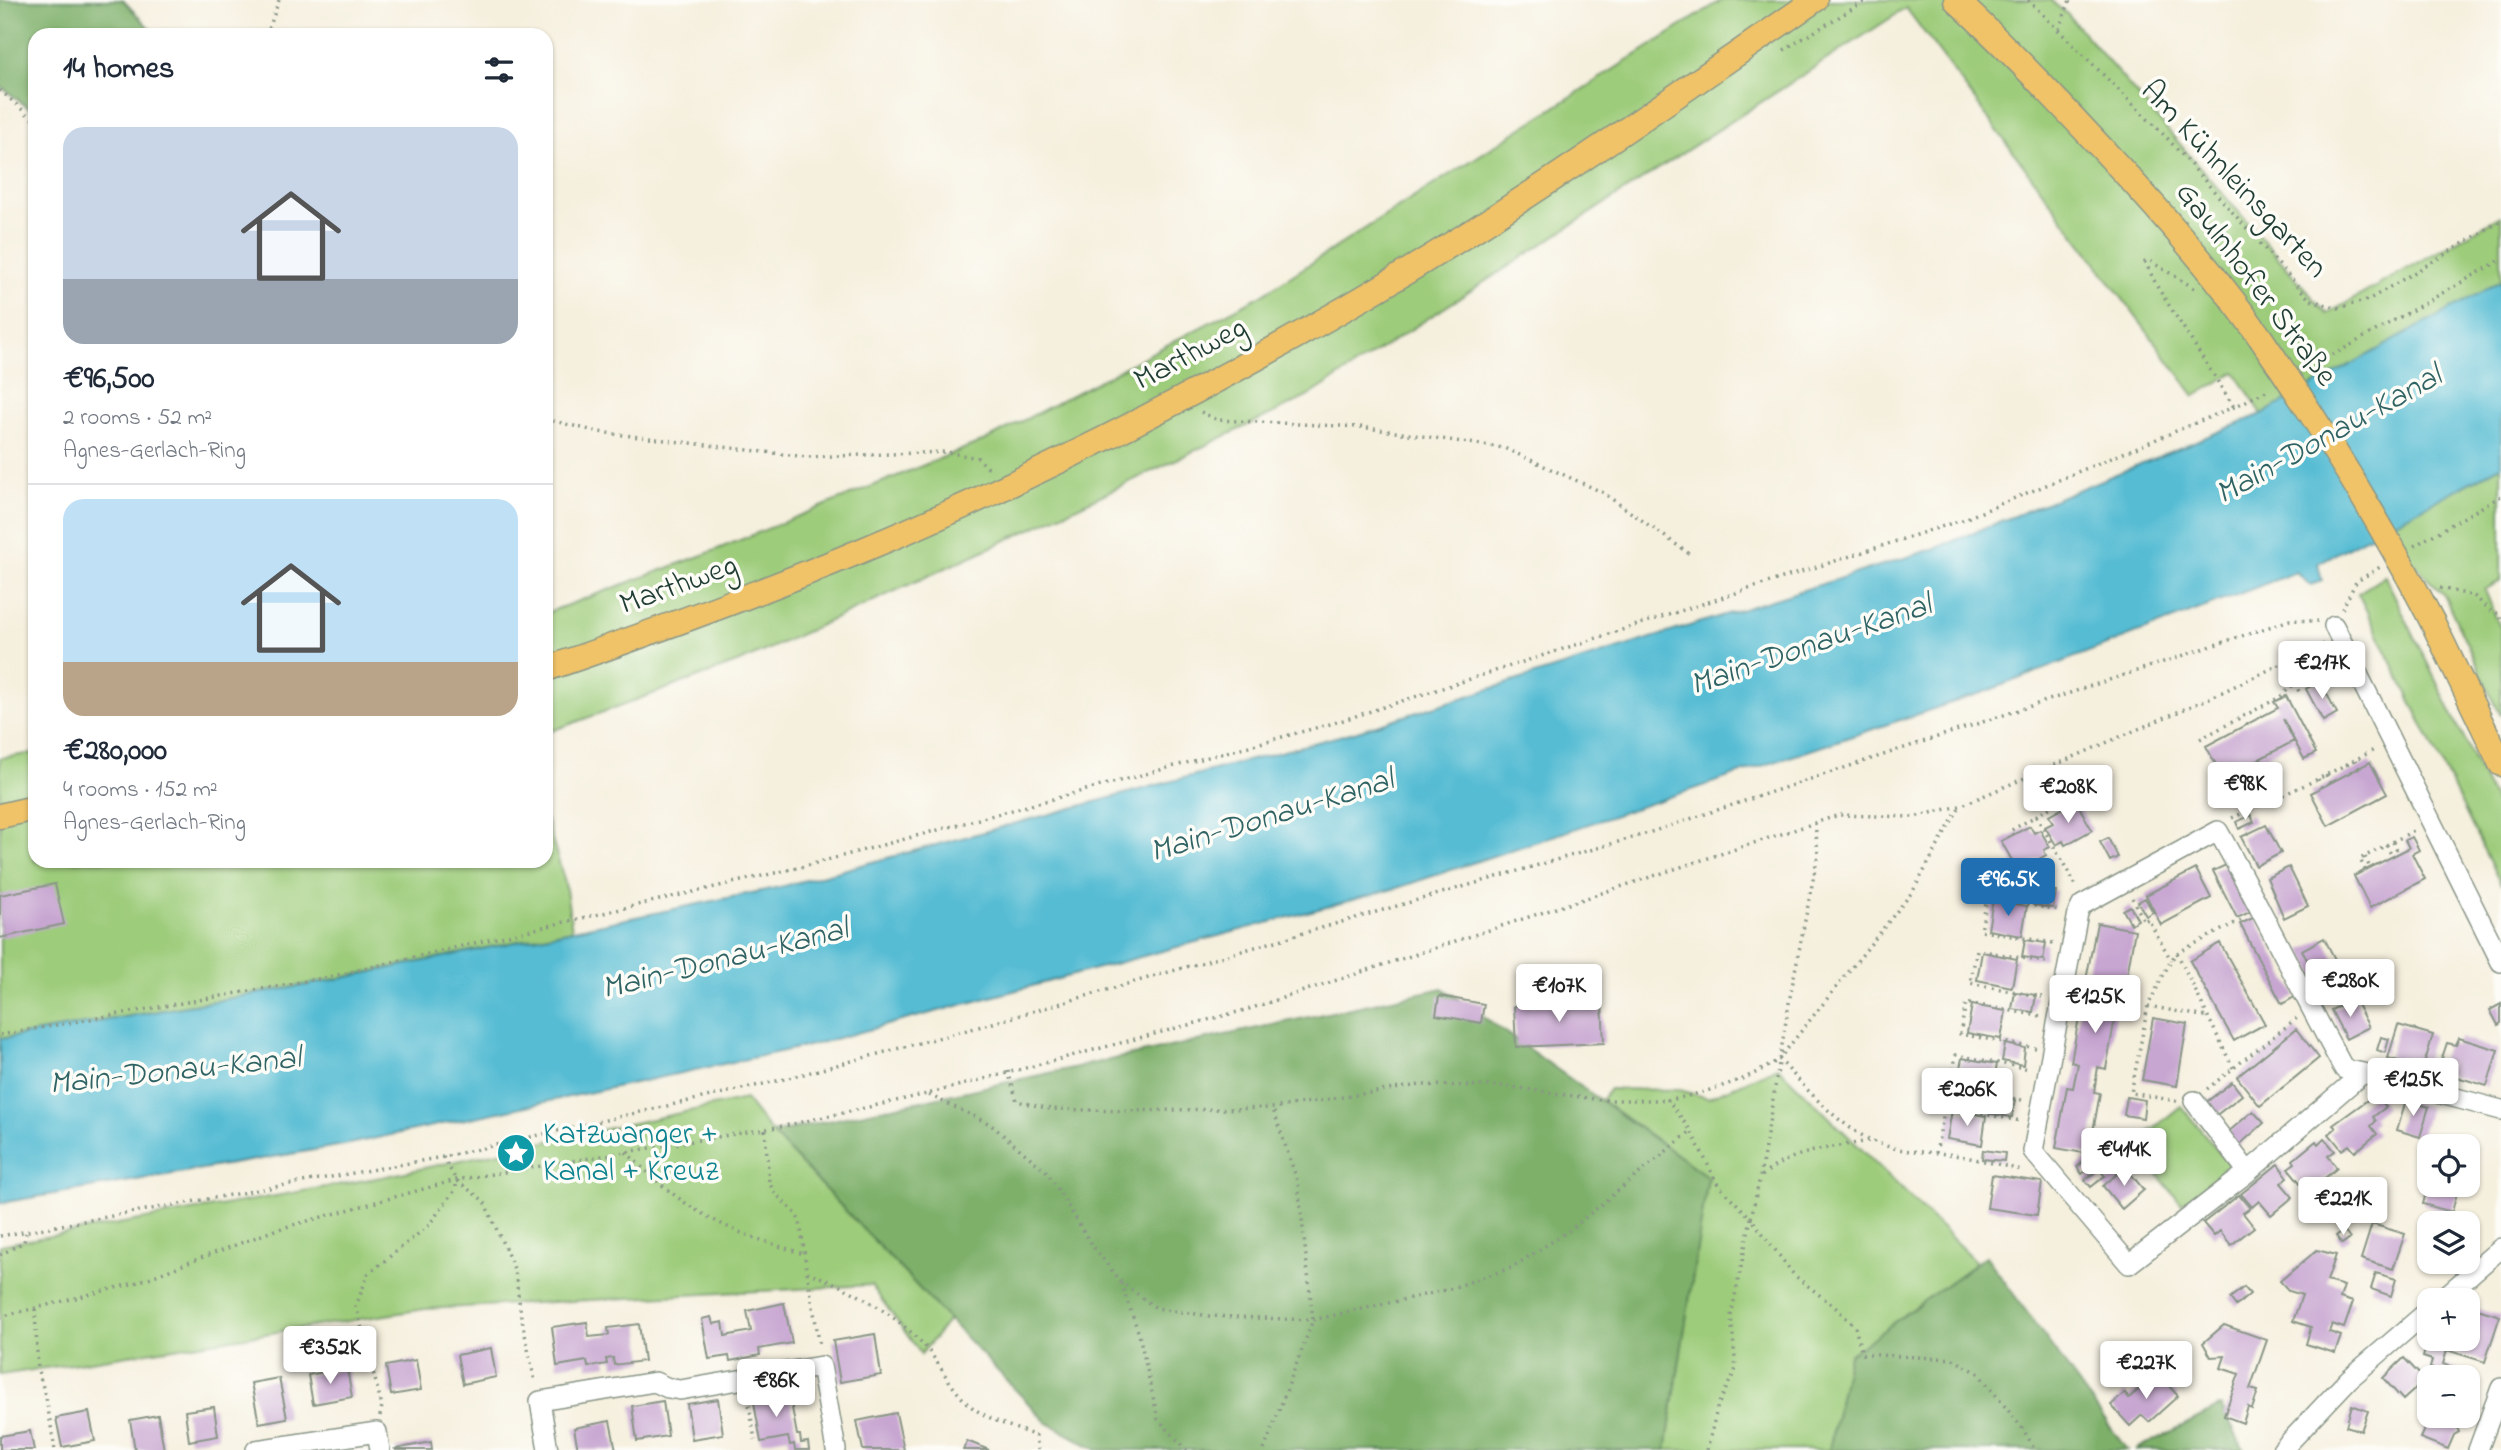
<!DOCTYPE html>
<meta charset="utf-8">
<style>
body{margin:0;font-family:"Indie Flower",sans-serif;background:#f6f6f7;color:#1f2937;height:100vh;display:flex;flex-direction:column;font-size:26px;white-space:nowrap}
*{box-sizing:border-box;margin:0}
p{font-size:23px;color:#747a83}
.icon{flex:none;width:38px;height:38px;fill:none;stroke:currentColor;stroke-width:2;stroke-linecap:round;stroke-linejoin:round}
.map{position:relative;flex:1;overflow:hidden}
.side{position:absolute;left:28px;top:28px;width:525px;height:840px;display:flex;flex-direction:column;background:#fff;border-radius:21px;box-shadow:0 2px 5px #0004}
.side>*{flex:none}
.fabs{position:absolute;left:2417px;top:1134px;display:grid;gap:14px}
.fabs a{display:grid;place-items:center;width:63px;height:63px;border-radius:14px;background:#fff;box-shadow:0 2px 5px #0004;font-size:35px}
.price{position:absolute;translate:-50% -60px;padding:0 16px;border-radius:7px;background:#fff;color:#222;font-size:23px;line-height:46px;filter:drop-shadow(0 2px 4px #0008)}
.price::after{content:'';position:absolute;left:50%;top:42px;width:21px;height:16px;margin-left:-10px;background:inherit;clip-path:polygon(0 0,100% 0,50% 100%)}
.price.selected{background:#1f6fb2;color:#fff}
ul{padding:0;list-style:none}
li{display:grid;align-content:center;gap:14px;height:371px;padding:0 35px}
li+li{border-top:2px solid #e0e1e3}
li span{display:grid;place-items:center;height:217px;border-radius:21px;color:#555}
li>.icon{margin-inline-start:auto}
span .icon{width:126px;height:126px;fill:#fffc;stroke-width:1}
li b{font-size:30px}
h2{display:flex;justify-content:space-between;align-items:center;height:84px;padding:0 35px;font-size:30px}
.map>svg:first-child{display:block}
</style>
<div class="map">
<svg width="2501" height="1450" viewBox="0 0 2501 1450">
<rect width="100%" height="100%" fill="#fdfcf7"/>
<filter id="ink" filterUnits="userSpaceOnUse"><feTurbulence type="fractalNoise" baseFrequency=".0143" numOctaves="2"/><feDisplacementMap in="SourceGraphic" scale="14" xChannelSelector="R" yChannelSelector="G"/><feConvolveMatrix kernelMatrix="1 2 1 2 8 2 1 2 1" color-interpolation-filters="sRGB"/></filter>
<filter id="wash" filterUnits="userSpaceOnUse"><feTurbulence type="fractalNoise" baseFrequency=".00686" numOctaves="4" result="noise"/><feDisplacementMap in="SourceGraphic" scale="28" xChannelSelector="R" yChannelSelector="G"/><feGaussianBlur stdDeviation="1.57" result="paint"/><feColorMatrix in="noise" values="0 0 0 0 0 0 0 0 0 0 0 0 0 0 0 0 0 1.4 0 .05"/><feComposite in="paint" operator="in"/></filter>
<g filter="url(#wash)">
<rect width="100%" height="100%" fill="#f5efdd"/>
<path fill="#9dcc7a" stroke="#5e8457" stroke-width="2" d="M1722,0H2050L2068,15L2327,314L2501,216V281L2262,414L2235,372L2195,396L1906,8L1307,397L1035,527L742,661L546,733V613L708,553L988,439L1260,296Z
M2501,466V580L2485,590L2501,630V716L2444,595L2382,529Z
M2385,576L2501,815V885L2358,593Z
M35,753V861H546V819L565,883L572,930L322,982L0,1039V758Z
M1778,1067L1977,1263L1849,1355L1829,1450H1666L1708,1177L1601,1100L1610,1089L1680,1090L1708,1098Z
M745,1099L772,1133L949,1320L921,1354L871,1285L425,1309L0,1375V1245L382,1177Z
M2181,1106L2230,1165L2182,1204L2133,1145Z"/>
<path fill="#7eb06a" stroke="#4e764f" stroke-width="2" d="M0,0H123L156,35H35V113L0,86Z
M1443,988L1708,1177L1666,1450H1097L1046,1422L772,1133Z
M1986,1256L2127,1450H1829L1849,1355Z
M2221,1406L2244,1450H2135Z"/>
<path fill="#55bcd3" stroke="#3a7c84" stroke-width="2" d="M2501,281V466L2318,563L2322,581L2310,585L2296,572L1987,691L1397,888L812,1045L344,1145L0,1203V1039L323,982L780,887L1354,732L1936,548L2262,414Z"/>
<g id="blocks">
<path fill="#c7a6d1" d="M2320,681L2337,713L2323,721L2306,689Z
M2286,696L2316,753L2304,759L2283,719L2294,741L2223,778L2206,746L2278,708L2274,702Z
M2370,762L2387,794L2328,826L2311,793Z
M2076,801L2092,830L2065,845L2063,841L2056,845L2045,827L2053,823L2049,816Z
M2251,815L2254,822L2239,829L2236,822Z
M2266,825L2281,853L2256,866L2241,837Z
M2030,826L2034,833L2040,830L2050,847L2044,850L2046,855L2018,871L2001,841Z
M2412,837L2419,850L2412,854L2425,879L2370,908L2354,876L2409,848L2405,840Z
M2108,838L2118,857L2110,861L2100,842Z
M2226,865L2250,912L2237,918L2213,871Z
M2289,867L2308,906L2284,918L2267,878Z
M2196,869L2211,898L2161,925L2146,895Z
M55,884L64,924L0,938V895Z
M2035,888L2056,891L2053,908L2033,905Z
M2145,898L2153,912L2146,916L2138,902Z
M1993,900L2027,906L2022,936L1988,930Z
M2130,906L2138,920L2131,924L2123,910Z
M2255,917L2296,996L2282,1004L2240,924Z
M2097,923L2135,930L2125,987L2115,985L2111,1011L2116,1012L2106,1069L2098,1067L2094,1092L2100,1093L2089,1154L2056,1148L2067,1087L2073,1088L2078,1064L2071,1062L2081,1006L2090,1007L2095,982L2086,980Z
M2324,938L2339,967L2316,978L2302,950Z
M2025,940L2046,943L2043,960L2022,957Z
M2220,943L2265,1024L2234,1041L2190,961Z
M1982,952L2017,959L2012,987L1977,980Z
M2015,992L2036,995L2033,1012L2012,1009Z
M1439,996L1484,1004L1481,1023L1436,1015Z
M2354,999L2369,1027L2346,1039L2331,1010Z
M1602,1002L1604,1043L1516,1047L1514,1006Z
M2501,1004V1023L2498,1025L2490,1010Z
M1972,1005L2006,1011L2001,1039L1967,1033Z
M2153,1018L2187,1024L2177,1086L2142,1080Z
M2398,1025L2433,1035L2423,1068L2388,1058Z
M2296,1029L2319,1058L2260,1106L2237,1077Z
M2381,1037L2389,1039L2385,1053L2377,1050Z
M2459,1038L2498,1050L2487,1086L2447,1074L2450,1064L2441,1061L2447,1043L2456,1045Z
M2005,1044L2025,1048L2023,1065L2002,1061Z
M1962,1058L1997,1064L1992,1092L1957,1085Z
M2232,1082L2242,1095L2214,1117L2204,1104Z
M2376,1094L2386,1107L2373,1117L2376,1121L2371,1126L2377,1134L2355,1152L2349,1145L2342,1150L2329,1134L2336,1128L2333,1125Z
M1994,1097L2015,1100L2012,1117L1991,1114Z
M2127,1097L2145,1100L2143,1118L2124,1115Z
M2406,1100L2429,1107L2420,1137L2397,1130Z
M1952,1110L1986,1116L1982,1145L1947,1139Z
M2253,1111L2264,1123L2238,1146L2227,1133Z
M2324,1138L2335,1151L2328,1156L2337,1168L2314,1187L2308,1179L2301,1184L2288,1168L2295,1163L2293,1160L2316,1141L2318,1144Z
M1983,1150L2005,1153L2004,1161L1982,1159Z
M2089,1157L2095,1164L2082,1174L2077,1167Z
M2278,1164L2288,1177L2281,1183L2293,1197L2271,1215L2259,1201L2252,1207L2241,1194Z
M2125,1167L2144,1190L2122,1209L2103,1186Z
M2099,1169L2105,1176L2091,1187L2085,1180Z
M1992,1175L2042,1182L2037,1215L1987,1208Z
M2428,1185H2459L2452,1212L2423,1204Z
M2239,1195L2250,1208L2243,1213L2254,1227L2231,1245L2220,1231L2214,1236L2203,1223Z
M2372,1224L2405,1234L2393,1269L2361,1259Z
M2344,1230L2350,1238L2342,1244L2336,1236Z
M2317,1250L2336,1255L2327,1281L2344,1286L2340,1298L2353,1302L2344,1328L2332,1324L2329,1332L2341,1336L2335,1353L2306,1344L2311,1327L2293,1321L2302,1295L2289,1291L2280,1281Z
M2376,1273L2396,1279L2391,1296L2371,1289Z
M2244,1287L2250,1294L2236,1306L2230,1298Z
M784,1303L792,1343L759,1349L760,1355L730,1361L729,1356L709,1359L702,1319L711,1317L713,1324L723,1322L725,1336L751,1331L747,1311Z
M2468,1306L2500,1316L2485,1362L2447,1350L2443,1364L2470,1375L2469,1377H2444L2446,1373L2430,1368L2432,1360L2423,1357L2428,1339L2449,1346L2451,1339H2468Z
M587,1322L589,1337L609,1335L608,1328L639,1324L644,1361L614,1365L613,1358L606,1359L607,1364L588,1367L587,1361L557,1366L552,1327Z
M2224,1325L2267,1340L2250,1389L2258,1391L2252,1409L2248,1407L2243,1423L2224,1416L2239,1374L2221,1368L2225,1356L2211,1357L2203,1343Z
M875,1334L881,1375L840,1382L833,1341Z
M491,1348L496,1377L463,1384L457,1355Z
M2404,1358L2425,1380L2403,1400L2383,1378Z
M416,1360L421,1390L391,1395L386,1366Z
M347,1368L352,1397L313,1404L308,1375Z
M2157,1373L2178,1396L2149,1422L2142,1415L2130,1426L2111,1405L2125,1393L2129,1398Z
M279,1378L287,1418L259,1423L251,1383Z
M771,1388L773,1401L790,1397L797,1435H800L801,1443L808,1442L809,1450H795L794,1444L790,1445L788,1437L761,1442L752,1391Z
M718,1399L723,1434L692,1439L687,1404Z
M663,1401L668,1436L637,1441L632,1406Z
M2352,1405L2368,1411L2361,1431L2346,1426Z
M214,1407L218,1436L189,1441L185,1411Z
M89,1412L95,1441L62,1447L56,1418Z
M896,1413L904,1450H863L857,1421Z
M158,1415L164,1450H135L130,1420Z
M2430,1416H2462L2457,1428L2459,1432L2454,1435L2448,1449L2420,1438Z
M610,1421L616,1450H578L574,1428Z
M30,1431L34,1450H0V1436Z
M967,1441L989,1450H963Z
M431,1442L432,1450H396L395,1449Z"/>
</g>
</g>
<g filter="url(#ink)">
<use href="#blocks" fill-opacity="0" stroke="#8a9688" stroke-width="2"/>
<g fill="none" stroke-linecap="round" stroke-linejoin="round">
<defs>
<path id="minor" d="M2334,626L2501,962
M2363,1073L2248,1172L2129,1264L2033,1151L2078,913L2082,905L2218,831C2262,909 2300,990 2344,1069L2363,1073L2501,1110
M2194,1101L2248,1172
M2441,1300L2501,1248
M256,1450L377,1432L380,1450
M548,1450L540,1401L655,1382L668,1388L680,1390L821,1366L836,1450
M2282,1450L2349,1379L2429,1310
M2478,1450L2501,1388"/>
<path id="major" d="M1956,0C2010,50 2060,103 2109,156C2163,214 2214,272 2260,337
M2433,623L2501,764
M546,669C651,633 755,595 858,552C1020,485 1178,404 1330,317C1498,221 1656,110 1815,0
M0,816L35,808"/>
</defs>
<use href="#minor" stroke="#8a9688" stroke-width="22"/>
<use href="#major" stroke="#8a9688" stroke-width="27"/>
<path stroke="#8a9688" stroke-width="3.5" stroke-dasharray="2 5" stroke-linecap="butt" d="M2028,0L2168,139L2310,300L2338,308L2368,300L2501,221
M2059,29L2070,0
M267,35L279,0
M1784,50L1867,0
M0,90L35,121
M2194,288L2150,261L2145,262L2158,288L2234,407
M2308,369L2501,260
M1201,412L1218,420L1360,427L1504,448L1602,492L1691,555
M546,419L598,432L807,457L946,452L978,458L990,470
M2414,546L2501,496
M2440,588L2474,596L2491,611L2499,614L2501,619
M2342,609L2356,582L2380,567
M2295,683L2300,694
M2200,739L2280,697L2295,683L2330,663
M2355,760L2359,768
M2347,764L2351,772
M2326,775L2330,783
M2318,779L2322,788
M2036,816L2077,887
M2232,818L2318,779L2376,749
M1815,823L1818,854L1790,997L1760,1177L1751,1218L1794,1275L1836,1308L1855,1327L1862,1354L1953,1359L1978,1373L2023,1429L2035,1450
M2013,835L2010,831L2063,800L2067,806
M2393,842L2398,853
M2386,845L2392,856
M2365,857L2370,868
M2365,870L2360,859L2415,830
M2132,898L2144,921L2148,919L2171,960
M2053,943L1981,931L1987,898L2059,910
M2177,953L2233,1068
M2042,997L1970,983L1977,950L2050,963
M2148,1006L2207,1017
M0,1035L329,977L805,866L1334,723L1962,520L2234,407L2270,389
M2036,1048L1960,1034L1966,1003L2041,1016
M1779,1059C1806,1088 1836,1124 1873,1141C1895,1151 1913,1151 1936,1153C1965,1155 1994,1164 2022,1170
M1008,1071L1017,1101L1050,1109L1125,1111L1272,1108L1420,1085L1504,1086L1601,1100H1668
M2207,1089L2297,1018
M929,1095L990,1124L1047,1172L1092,1245L1121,1282L1156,1308L1209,1316L1313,1320L1446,1290L1511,1268L1570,1230L1691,1131
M2022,1100L1950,1087L1956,1055L2030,1069
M2177,1101L2131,1093L2148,1006L2171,960L2177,953L2245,918
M765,1130L769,1182L774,1192L796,1214L800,1222L807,1272C851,1288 899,1315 929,1351C945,1372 957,1400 981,1413C998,1423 1018,1429 1036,1436L1038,1450
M626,1152C652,1177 680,1203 712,1219C741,1235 773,1244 804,1254
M1936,1153L1945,1107L2021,1121
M443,1157L456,1180L484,1201L515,1271L521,1315L535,1382
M1762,1176C1791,1150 1831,1148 1869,1141
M0,1236L443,1157L781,1080L986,1025L1642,835L2290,620L2318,621
M0,1255L24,1242L26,1233
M807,1272L820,1347
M1121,1283L1139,1334L1158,1419L1187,1450
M35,1309L38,1371L46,1397L55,1450
M0,1317L135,1283L275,1230L456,1180L784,1126L927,1094L1249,1009L1839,815L1914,817L1960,806L2203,701L2324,644
M748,1398L755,1440
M380,1416L382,1406L356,1306L368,1274L428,1226L456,1189V1181
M1264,1450L1313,1320L1298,1183L1273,1109
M1707,1450L1718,1405L1736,1369L1731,1316L1751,1218L1718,1185L1691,1131L1668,1100C1699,1095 1755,1078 1779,1059L1913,891L1960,806"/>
<use href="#minor" stroke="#fff" stroke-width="19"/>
<use href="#major" stroke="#f0c369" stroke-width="24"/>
<defs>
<path id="major-bridge" d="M2260,337C2323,429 2382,524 2433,623"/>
</defs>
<use href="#major-bridge" stroke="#8a9688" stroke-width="27" stroke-linecap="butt"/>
<use href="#major-bridge" stroke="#f0c369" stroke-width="24"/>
</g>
</g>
<defs>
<symbol id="sight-disc" viewBox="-11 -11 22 22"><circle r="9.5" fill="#0f9aa8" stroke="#fdfcf7"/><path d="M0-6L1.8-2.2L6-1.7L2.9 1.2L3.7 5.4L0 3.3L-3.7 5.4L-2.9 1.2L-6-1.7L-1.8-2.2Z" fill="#fff"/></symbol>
</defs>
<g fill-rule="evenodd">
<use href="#sight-disc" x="494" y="1131" width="44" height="44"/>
</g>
<g text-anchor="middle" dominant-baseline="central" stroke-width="7" stroke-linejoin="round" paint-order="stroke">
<g font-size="32" fill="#1f3d34" stroke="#fdfcf7">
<text transform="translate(2233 180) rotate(47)">Am Kühnleinsgarten</text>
<text transform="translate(2255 285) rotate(53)">Gaulnhofer Straße</text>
<text transform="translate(1191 355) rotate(-28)">Marthweg</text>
<text transform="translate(679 586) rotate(-20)">Marthweg</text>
</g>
<g font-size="32" fill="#0d838f" stroke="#fdfcf7" text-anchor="start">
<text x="543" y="1135">Katzwanger +<tspan x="543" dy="37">Kanal + Kreuz</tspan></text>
</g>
<g font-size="33" font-style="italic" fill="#2f6364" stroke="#fdfcf7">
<text transform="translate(2329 436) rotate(-29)">Main-Donau-Kanal</text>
<text transform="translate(1811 646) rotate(-19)">Main-Donau-Kanal</text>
<text transform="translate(1272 817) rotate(-17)">Main-Donau-Kanal</text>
<text transform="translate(725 960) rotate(-14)">Main-Donau-Kanal</text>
<text transform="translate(175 1072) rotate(-6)">Main-Donau-Kanal</text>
</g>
</g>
</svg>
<div class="fabs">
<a><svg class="icon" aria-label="locate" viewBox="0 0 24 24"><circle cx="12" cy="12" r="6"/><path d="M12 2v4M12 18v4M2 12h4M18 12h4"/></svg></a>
<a><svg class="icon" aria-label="layers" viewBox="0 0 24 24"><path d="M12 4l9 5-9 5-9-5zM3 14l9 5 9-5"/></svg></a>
<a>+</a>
<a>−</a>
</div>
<b class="price" style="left:2322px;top:701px">€217K</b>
<b class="price" style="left:2245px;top:822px">€98K</b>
<b class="price" style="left:2068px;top:825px">€208K</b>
<b class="price selected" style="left:2008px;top:918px">€96.5K</b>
<b class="price" style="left:2350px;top:1019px">€280K</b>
<b class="price" style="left:1559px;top:1024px">€107K</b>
<b class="price" style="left:2095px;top:1035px">€125K</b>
<b class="price" style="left:2413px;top:1118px">€125K</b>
<b class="price" style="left:1967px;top:1128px">€206K</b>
<b class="price" style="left:2124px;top:1188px">€414K</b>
<b class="price" style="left:2343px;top:1237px">€221K</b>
<b class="price" style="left:330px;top:1386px">€352K</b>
<b class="price" style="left:2146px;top:1401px">€227K</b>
<b class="price" style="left:776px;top:1419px">€86K</b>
<section class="side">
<h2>14 homes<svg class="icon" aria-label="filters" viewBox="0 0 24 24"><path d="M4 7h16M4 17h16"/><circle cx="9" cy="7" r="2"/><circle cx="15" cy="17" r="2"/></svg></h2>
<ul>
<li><span style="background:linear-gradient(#c9d6e8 70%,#9aa5b1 0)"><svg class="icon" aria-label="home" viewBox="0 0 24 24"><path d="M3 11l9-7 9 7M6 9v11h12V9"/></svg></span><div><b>€96,500</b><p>2 rooms · 52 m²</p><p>Agnes-Gerlach-Ring</p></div></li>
<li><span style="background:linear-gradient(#bfe0f5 75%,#b9a48a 0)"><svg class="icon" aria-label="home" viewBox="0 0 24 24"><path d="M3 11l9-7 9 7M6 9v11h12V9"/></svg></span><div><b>€280,000</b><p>4 rooms · 152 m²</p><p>Agnes-Gerlach-Ring</p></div></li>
</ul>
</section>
</div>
